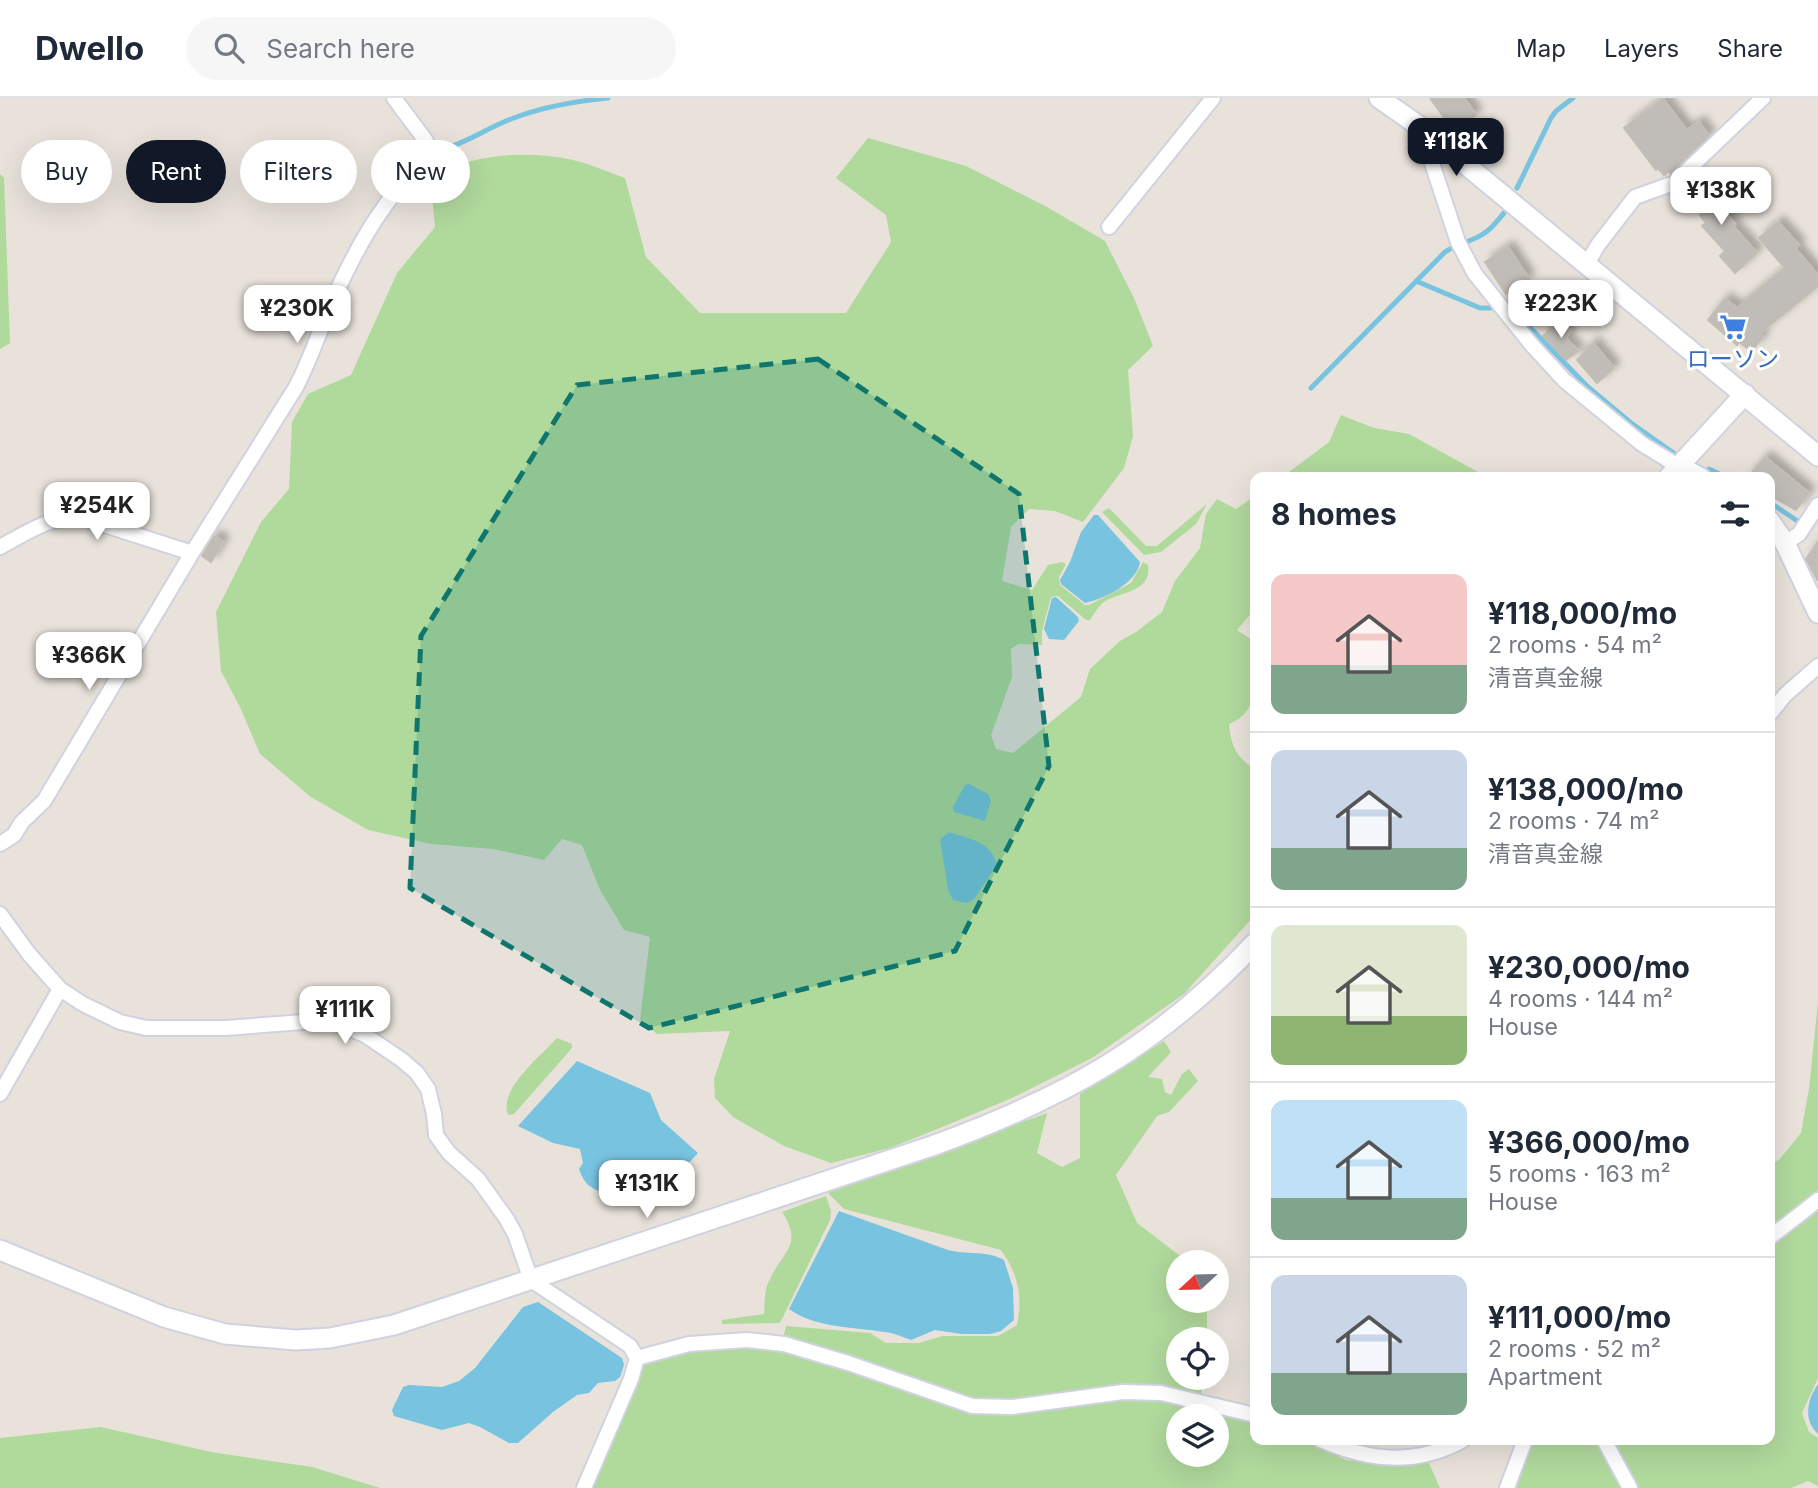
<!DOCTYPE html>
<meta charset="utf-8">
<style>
body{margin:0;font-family:Inter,"Noto Sans JP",sans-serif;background:#f6f6f7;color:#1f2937;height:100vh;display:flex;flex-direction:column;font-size:26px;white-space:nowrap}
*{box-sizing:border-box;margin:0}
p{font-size:23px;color:#747a83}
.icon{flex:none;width:38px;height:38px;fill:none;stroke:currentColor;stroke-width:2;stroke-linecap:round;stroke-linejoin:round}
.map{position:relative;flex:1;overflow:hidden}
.panel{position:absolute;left:1250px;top:374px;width:525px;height:973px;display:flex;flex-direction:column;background:#fff;border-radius:14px;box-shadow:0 7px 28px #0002}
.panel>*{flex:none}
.guide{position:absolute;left:21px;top:42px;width:665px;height:63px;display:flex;gap:14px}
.needle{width:46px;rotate:248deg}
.fabs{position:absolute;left:1166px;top:1152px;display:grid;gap:14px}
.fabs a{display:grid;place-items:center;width:63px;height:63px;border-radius:50%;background:#fff;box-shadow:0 7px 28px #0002;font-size:35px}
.price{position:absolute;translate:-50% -60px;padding:0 16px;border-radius:14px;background:#fff;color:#222;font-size:23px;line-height:46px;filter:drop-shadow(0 2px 4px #0008)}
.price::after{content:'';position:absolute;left:50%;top:42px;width:21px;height:16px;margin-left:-10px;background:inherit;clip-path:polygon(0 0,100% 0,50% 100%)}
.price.current{background:#111827;color:#fff}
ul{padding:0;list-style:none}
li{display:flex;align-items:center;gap:21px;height:175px;padding:0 21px}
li+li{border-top:2px solid #e0e1e3}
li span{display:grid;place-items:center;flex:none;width:196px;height:140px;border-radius:14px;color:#555}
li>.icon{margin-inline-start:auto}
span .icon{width:84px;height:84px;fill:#fffc;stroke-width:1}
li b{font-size:30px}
h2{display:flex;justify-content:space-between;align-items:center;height:84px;padding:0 21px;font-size:30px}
.pill{padding:0 24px;border-radius:32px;background:#fff;box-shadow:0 7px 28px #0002;font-size:24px;line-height:63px}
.pill.current{background:#111827;color:#fff}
header{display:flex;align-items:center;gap:42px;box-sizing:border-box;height:98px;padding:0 35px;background:#fff;border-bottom:2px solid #e0e1e3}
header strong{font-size:33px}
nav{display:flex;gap:38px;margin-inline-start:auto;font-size:24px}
.search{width:490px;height:63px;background:#f6f6f7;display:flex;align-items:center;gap:18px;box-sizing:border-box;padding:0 24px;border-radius:38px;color:#747a83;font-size:26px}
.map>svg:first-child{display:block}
</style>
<header>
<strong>Dwello</strong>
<div class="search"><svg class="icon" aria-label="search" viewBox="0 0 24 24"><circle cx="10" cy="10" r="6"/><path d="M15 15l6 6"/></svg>Search here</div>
<nav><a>Map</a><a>Layers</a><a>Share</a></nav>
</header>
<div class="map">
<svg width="1818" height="1390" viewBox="0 0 1818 1390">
<defs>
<filter id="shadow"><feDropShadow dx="6" dy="-6" stdDeviation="3.5" flood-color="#0004"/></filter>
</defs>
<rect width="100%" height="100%" fill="#e8e2da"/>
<path fill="#b0d99c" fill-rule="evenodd" d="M868,40L966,68L1047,109L1105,143L1134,200L1153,248L1128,272L1133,338L1124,370L1083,424L1055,413L1029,411L1011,429L1002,483L1032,492L1048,467L1062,464L1066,466L1059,479L1060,487L1085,507H1089L1131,485L1143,464L1148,467C1152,491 1126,494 1109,501C1100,505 1095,514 1090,522H1086L1058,498L1051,499L1042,533V547L1018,546L1011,551L1012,579L991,637L996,651L1013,655L1081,599L1090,571L1120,543L1136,534L1162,514L1175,483L1200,450L1206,416L1217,401L1236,411L1255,398V511L1237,532L1255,544C1255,574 1263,613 1229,626C1231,648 1236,659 1255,671V817L1184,896L1092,960L1012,1000L947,1027L890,1050L831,1065L784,1048L733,1019L715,1000L714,981L730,933L657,936L640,922L650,839L624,832L600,792L582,747L562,741L544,762L493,751L431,746L368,732L311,699L260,656L240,609L221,573L216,514L261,424L289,391L292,324L308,296L351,277L397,175L435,129L430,79C470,57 517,53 563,60C584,63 605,73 625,80L646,159L700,215H846L891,144L886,117L836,80Z
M0,76L4,80L10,245L0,251Z
M1341,317L1374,330L1409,336L1489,380H1281L1329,344Z
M1207,406L1196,426L1161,454L1144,457L1102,414L1109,410L1146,448H1157Z
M1818,904V1280L1802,1315L1809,1334L1818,1340V1388L1808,1383L1791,1390H1513L1526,1360L1530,1342H1769V1066L1779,1062L1801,1035L1809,991Z
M557,940L572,946V950L514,1016L508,1017C498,991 541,958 557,940Z
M1164,943L1171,954L1148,979L1162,981L1165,994L1171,997L1182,976L1189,971L1198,983L1169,1014L1157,1018L1116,1077L1137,1125L1188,1164H1178V1202H1207V1241H1178V1279H1203L1200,1310L1255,1323V1342H1306L1346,1362L1398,1367L1428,1363L1440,1390H592L644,1266L687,1254L743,1247L780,1253L786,1228L870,1235L886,1245H919L943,1238H998L1017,1227C1023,1198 1018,1176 1001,1152L844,1111L828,1095L1047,1015L1037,1055L1062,1069L1080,1060V996ZM1178,1318H1216V1356H1178Z
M826,1098L831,1113L830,1122L780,1225L722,1226V1222L764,1216C765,1205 764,1192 769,1183C783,1152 804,1148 782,1114Z
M101,1329L211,1354L312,1369L380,1390H0V1340Z"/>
<path fill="#78c3df" d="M1094,417H1098L1140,464C1137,485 1104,501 1085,505L1061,486L1060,482L1070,464L1081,434Z
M1056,499L1078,519L1079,523L1064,542L1049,541L1044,531L1052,500Z
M969,686L988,696L991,702L985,723L954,714L953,709L965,687Z
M949,734C971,742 990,742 997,767L974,801L967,805L953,802L948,792L940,741Z
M577,963L650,995L661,1022L698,1055L675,1080L659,1083C658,1087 657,1091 655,1094C645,1105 602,1097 591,1089C585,1085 582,1079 579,1071L583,1065L580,1051L553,1045L518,1028Z
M839,1113L948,1152C967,1157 986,1152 1004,1162L1013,1190L1014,1222L1001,1233L990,1236H962L935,1232L911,1242C903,1239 894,1235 885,1234C854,1229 815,1230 789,1211Z
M538,1204L622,1260L624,1267L620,1279L615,1283L598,1285L589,1295L577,1297L553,1314L518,1345H509L480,1329L469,1325L442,1332L394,1318L392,1312L403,1289L409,1287L442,1289L459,1283L475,1270L523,1209Z
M1818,1286V1336C1803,1322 1807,1302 1818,1286Z"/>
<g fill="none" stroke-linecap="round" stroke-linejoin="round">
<path stroke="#78c3df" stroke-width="5" d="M432,44L440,52C465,46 487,30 511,21C542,9 575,3 608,0
M1517,90L1551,20L1556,13L1573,0
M1416,183L1480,210H1491
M1509,208L1588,289L1631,325L1675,356
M1311,290L1445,154C1456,146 1471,144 1483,136C1492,131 1497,123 1504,115
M1709,371L1728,380
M1769,404L1802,426"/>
</g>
<path fill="#c0bcb7" stroke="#c3beb4" stroke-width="2" filter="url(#shadow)" d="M1430,0H1464L1476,17L1453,32Z
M1663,1L1687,32L1699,24L1709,38L1671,75L1669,73L1664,77L1658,70L1656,72L1624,30Z
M1696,77L1712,95L1710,98L1735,126L1733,128L1757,155L1735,175L1720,158L1725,153L1702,128L1706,125L1700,117L1704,113L1703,110L1684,89Z
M1778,124L1799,147L1795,150L1818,177V188L1759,236L1763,239L1754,250L1750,246L1747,250L1739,244L1737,247L1708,222L1725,201L1737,210L1785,170L1759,140Z
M1508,149L1529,181L1506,196L1485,164Z
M1560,222L1571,233L1566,240L1578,253L1566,262L1543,238Z
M1593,245L1614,270L1597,285L1577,262Z
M1765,359L1809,395L1796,412L1769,397V380H1747Z
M214,438L223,444L211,464L202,458Z
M1818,444V483L1806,461Z"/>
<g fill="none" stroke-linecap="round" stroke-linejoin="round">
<defs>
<path id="street" d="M1420,29L1458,144L1475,176L1531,246L1564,282L1642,346L1678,368
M1109,129L1213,0
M1587,166L1598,147L1635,99L1674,85L1763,0
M1785,445L1799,436L1818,407
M0,449C26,435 53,416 83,420L192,455
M1769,617L1785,597L1818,568
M0,746L14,737L22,724L44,703L192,455L296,289C312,258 322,226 336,195C359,145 387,95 429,59L426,43L394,0
M0,816L29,856L60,891L83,906L120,924L146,930H226L329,922L365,937L402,962L417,975L428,991L434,1016L436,1037L449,1055L478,1081L506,1120L515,1136L531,1182L630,1248L637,1260L631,1281L584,1390
M0,996L60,891
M1769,1140L1818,1102
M637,1260L689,1246L747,1242L784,1246L848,1265L972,1308L1012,1309L1123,1294L1161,1295L1255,1317
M1321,1342C1369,1363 1416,1368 1463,1342
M1604,1342L1630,1390
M1507,1390L1525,1342"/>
<path id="secondary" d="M1379,0L1419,28L1818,358
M1678,368L1701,380
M1668,380L1745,296
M1769,422L1785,445L1818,515
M0,1152L164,1219L225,1236L296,1242L330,1240L394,1227L932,1048C1064,1000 1157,949 1255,845"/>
</defs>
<use href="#street" stroke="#d0d2df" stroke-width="18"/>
<use href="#secondary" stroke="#d0d2df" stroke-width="23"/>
<use href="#street" stroke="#fff" stroke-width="14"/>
<use href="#secondary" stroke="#fff" stroke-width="19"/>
</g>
<path fill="#0f766e" fill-opacity="0.2" stroke="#0f766e" stroke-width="5" stroke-dasharray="14 9" stroke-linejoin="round" d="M818,261L1019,396L1049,668L955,853L649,930L410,790L421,538L577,287Z"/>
<defs>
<symbol id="supermarket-bare" viewBox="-9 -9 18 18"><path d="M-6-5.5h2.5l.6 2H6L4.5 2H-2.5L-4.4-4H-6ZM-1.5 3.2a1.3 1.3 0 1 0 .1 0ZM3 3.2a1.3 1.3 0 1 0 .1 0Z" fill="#3f7fe0" stroke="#fff" stroke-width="2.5" paint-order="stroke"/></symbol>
</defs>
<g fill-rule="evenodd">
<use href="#supermarket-bare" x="1714" y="210" width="38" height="38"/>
</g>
<g text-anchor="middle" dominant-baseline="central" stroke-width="6" stroke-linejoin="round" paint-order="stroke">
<g font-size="23" fill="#366cbe" stroke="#fff">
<text x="1733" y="261">ローソン</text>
</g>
</g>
</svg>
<div class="fabs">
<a><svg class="needle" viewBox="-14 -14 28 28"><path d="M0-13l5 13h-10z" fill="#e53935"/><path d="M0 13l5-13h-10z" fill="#747a83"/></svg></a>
<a><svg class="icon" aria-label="locate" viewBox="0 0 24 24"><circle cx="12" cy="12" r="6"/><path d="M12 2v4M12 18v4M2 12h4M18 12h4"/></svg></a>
<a><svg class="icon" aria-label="layers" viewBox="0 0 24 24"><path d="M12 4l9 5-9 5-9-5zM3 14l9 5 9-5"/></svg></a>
</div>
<b class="price current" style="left:1456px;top:80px">¥118K</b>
<b class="price" style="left:1721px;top:129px">¥138K</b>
<b class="price" style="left:1561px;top:242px">¥223K</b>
<b class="price" style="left:297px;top:247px">¥230K</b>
<b class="price" style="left:97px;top:444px">¥254K</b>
<b class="price" style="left:89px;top:594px">¥366K</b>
<b class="price" style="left:345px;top:948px">¥111K</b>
<b class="price" style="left:647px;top:1122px">¥131K</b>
<div class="guide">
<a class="pill">Buy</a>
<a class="pill current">Rent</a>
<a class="pill">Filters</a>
<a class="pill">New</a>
</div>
<section class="panel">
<h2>8 homes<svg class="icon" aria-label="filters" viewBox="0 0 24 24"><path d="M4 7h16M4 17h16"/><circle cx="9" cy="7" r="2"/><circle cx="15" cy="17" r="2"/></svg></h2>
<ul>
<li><span style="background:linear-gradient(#f6c9c9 65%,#7fa58c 0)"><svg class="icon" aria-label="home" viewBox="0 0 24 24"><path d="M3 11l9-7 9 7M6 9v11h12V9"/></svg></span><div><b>¥118,000/mo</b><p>2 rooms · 54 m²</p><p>清音真金線</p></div></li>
<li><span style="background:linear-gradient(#c9d6e8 70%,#7fa58c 0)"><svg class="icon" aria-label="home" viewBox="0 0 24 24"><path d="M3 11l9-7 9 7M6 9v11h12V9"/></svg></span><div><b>¥138,000/mo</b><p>2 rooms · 74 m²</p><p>清音真金線</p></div></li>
<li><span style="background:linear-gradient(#dfe7d0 65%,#8fb573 0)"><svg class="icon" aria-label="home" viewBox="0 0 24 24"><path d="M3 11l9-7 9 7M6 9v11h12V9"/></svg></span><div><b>¥230,000/mo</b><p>4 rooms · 144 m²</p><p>House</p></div></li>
<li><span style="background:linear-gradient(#bfe0f5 70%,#7fa58c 0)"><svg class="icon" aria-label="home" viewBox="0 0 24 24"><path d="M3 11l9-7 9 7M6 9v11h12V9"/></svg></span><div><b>¥366,000/mo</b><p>5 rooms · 163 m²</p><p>House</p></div></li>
<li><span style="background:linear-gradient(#c9d6e8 70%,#7fa58c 0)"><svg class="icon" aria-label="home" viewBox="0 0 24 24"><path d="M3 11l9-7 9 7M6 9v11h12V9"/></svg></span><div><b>¥111,000/mo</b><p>2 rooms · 52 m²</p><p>Apartment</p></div></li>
</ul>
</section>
</div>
